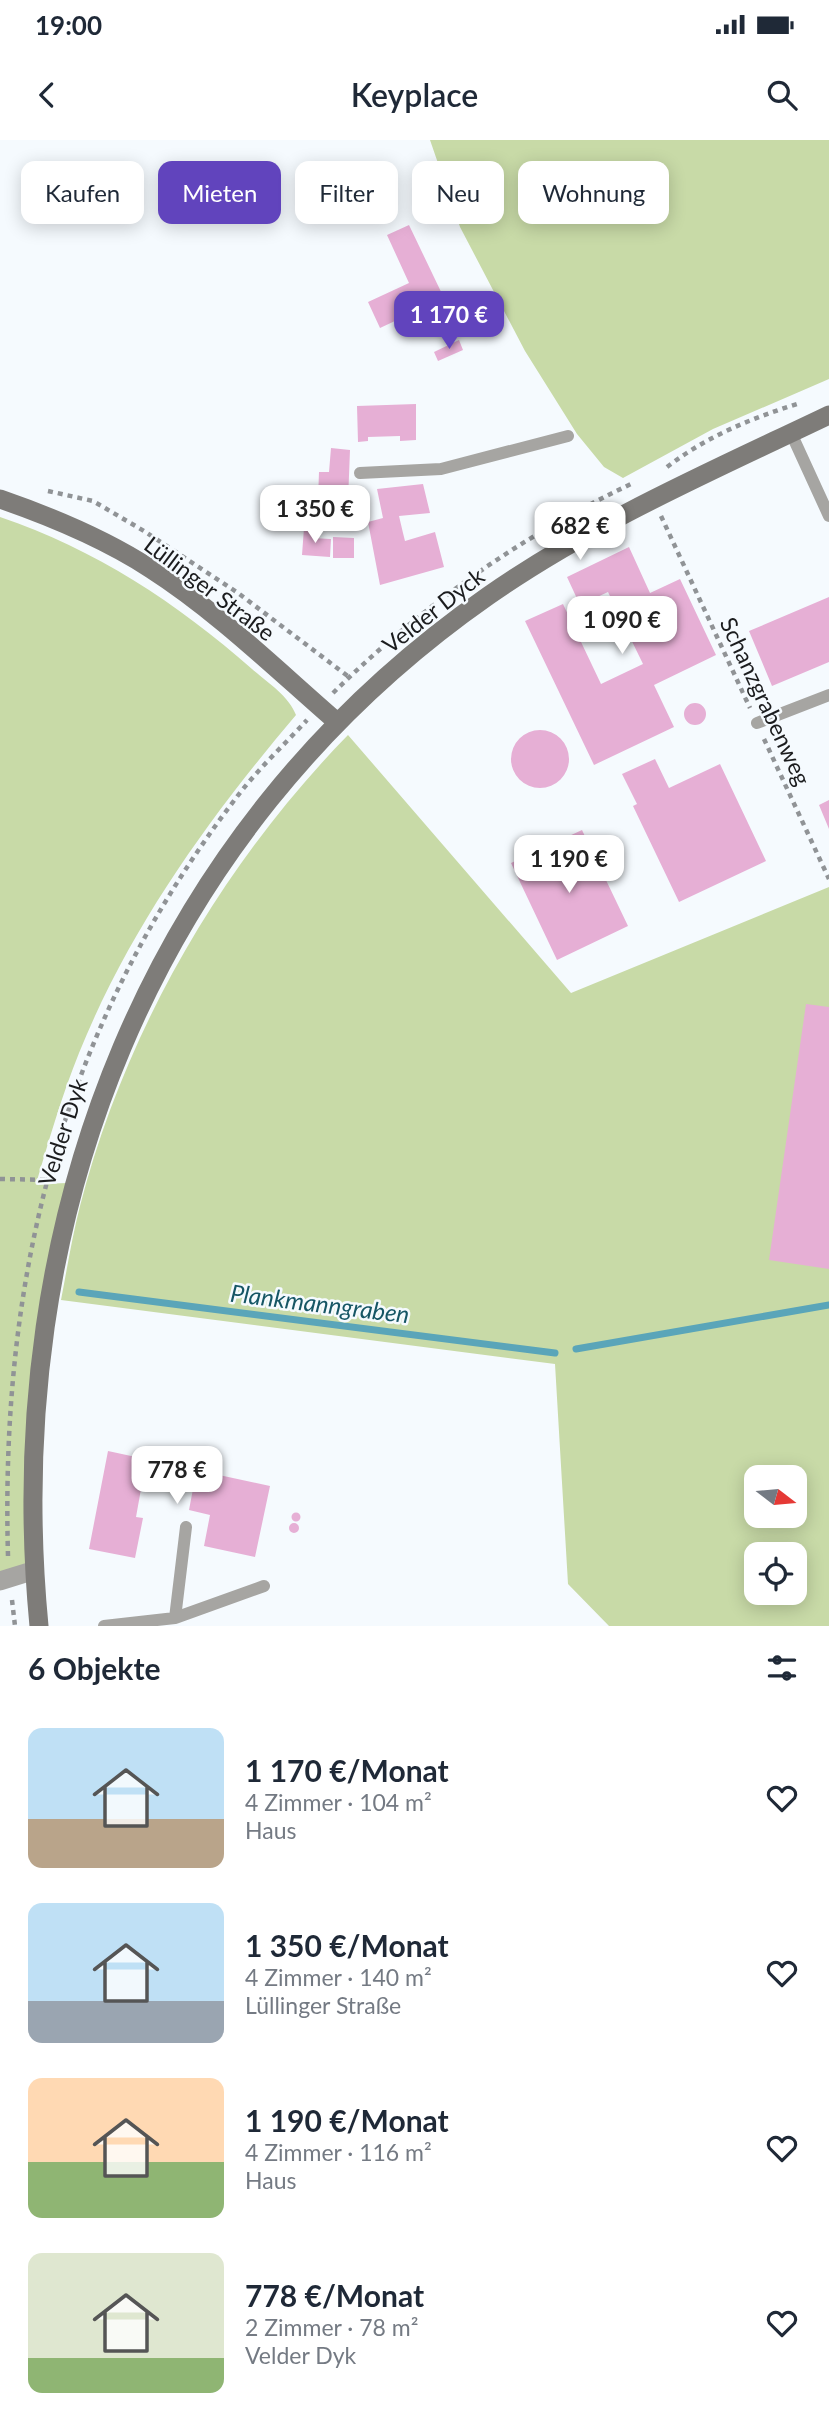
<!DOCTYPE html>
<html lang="de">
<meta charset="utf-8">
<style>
body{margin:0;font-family:Lato,sans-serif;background:#f2f2f3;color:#1f2937;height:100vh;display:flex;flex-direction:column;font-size:26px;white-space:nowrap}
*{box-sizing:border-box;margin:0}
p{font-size:23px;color:#747a83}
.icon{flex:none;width:38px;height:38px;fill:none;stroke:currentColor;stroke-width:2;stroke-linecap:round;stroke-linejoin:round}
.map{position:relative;height:1486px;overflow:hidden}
.side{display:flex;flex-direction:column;background:#fff;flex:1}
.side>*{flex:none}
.hud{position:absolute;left:21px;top:21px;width:788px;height:63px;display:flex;gap:14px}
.needle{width:46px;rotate:106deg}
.buttons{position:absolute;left:744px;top:1325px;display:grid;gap:14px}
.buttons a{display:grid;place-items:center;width:63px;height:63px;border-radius:14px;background:#fff;box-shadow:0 4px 18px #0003;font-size:35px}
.price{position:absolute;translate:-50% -60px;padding:0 16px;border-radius:14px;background:#fff;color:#222;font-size:23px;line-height:46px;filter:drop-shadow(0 2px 4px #0008)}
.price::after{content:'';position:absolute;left:50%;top:42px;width:21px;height:16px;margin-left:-10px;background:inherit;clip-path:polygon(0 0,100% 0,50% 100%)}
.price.on{background:#6144bd;color:#fff}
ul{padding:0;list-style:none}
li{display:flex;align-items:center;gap:21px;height:175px;padding:0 28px}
li span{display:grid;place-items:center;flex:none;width:196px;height:140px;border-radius:14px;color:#555}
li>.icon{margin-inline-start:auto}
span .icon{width:84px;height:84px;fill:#fffc;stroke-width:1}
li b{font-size:30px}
h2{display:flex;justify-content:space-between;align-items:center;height:84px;padding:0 28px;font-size:30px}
.pill{padding:0 24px;border-radius:14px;background:#fff;box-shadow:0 4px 18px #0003;font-size:24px;line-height:63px}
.pill.on{background:#6144bd;color:#fff}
.status{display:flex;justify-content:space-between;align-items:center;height:49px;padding:0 35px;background:#fff;direction:ltr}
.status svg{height:19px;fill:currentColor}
header{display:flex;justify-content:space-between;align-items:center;height:91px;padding:0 28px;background:#fff;font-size:32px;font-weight:600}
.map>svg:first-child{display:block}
</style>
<div class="status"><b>19:00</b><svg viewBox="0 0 49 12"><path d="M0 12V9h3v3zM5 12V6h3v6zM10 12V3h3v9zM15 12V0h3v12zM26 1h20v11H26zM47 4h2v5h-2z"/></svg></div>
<header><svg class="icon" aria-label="back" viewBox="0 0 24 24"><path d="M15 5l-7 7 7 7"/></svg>Keyplace<svg class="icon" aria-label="search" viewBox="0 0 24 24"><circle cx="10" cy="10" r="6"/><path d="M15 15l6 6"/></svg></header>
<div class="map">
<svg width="829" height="1486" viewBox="0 0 829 1486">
<rect width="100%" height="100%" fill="#f5fafe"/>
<path fill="#c8daa7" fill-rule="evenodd" d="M430,0H829V239L713,289L623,338L604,327L577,294L525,211L460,87Z
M0,377C95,409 177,463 252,529C267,542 289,556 296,575C209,678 130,787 79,913C62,955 49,1000 36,1044L68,1043L45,1143L32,1431L0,1445Z
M348,595L571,853L829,747V1486H609L568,1444L555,1224L61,1160C67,1129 72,1097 80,1066C125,891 222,724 348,595ZM756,1337H794V1376H756ZM756,1414H794V1452H756Z"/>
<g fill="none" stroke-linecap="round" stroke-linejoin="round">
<path stroke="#5aa5b9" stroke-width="7" d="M79,1152L555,1213
M576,1209L829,1165"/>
</g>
<path fill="#e6afd5" d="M409,85L444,158L380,188L368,162L409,143L387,95Z
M459,200L463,210L438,221L434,212Z
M416,264V300L400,301V296L368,297V301L358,302L357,266Z
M331,308L350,310L348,361L318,360L319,332H329Z
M423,344L430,373L399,376L403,393L405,401L435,392L444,427L380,445L368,382L383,378L377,349Z
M304,388L313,389L312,398L331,399L330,417L302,415Z
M333,397L354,398V418H333Z
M629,407L650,453L680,439L716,515L654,545L674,587L594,625L525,481L563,464L601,544L643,524L608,452L580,465L567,437Z
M829,457V522L772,546L749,491Z
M684 574a11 11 0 1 1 22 0a11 11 0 1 1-22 0Z
M511 619a29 29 0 1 1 58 0a29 29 0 1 1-58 0Z
M655,619L669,648L720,624L766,721L679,762L633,666L637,664L622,634Z
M829,660V689L819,665Z
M582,690L628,786L557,820L511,723Z
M806,864L829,867V1129L769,1120Z
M108,1311L270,1346L255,1417L204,1406L210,1375L189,1370L193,1349L143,1338L136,1377L143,1378L135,1418L89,1409Z
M291.5 1377a4.5 4.5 0 1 1 9 0a4.5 4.5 0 1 1-9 0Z
M289 1388a5 5 0 1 1 10 0a5 5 0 1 1-10 0Z"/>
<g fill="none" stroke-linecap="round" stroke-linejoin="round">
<path stroke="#909396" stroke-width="4.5" stroke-dasharray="5 5" stroke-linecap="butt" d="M667,327C707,296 752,278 800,263
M48,351L93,361L144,391L238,453L349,537
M661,376L750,568
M333,553C419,468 521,396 631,344
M764,599L829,739
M0,1039L54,1040
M8,1416C0,1133 63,885 236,658C257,630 284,605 307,580
M12,1460L15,1486"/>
<path stroke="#a6a5a2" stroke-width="12" d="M791,293L829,376
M360,333L441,329L568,296
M757,583L829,555
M175,1478L264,1446
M104,1486L175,1478L186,1387"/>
<path stroke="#a6a5a2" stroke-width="19" d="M0,1441L32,1431"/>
<path stroke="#7e7c79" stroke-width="19" d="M0,359C52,377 105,399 151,429C218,472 277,530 337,582
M39,1486C0,1080 150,692 488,456C594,382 714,330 829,275"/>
</g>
<g text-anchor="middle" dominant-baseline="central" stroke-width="5" stroke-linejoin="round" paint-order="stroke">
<g font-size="23" fill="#1b1c1e" stroke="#f5fafe">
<text transform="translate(210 448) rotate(37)">Lüllinger Straße</text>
<text transform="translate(433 470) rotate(-38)">Velder Dyck</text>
<text transform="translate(766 561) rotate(65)">Schanzgrabenweg</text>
<text transform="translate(62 992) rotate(-72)">Velder Dyk</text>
</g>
<g font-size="24" font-style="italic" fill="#165665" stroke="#f5fafe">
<text transform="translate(320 1163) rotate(7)">Plankmanngraben</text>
</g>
</g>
</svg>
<div class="buttons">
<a><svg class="needle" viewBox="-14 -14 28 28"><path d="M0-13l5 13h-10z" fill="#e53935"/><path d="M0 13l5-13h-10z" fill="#747a83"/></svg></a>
<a><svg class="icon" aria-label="locate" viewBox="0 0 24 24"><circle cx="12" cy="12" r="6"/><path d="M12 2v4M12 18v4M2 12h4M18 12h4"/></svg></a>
</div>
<b class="price on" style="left:449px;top:211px">1 170 €</b>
<b class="price" style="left:315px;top:405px">1 350 €</b>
<b class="price" style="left:580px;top:422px">682 €</b>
<b class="price" style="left:622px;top:516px">1 090 €</b>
<b class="price" style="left:569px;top:755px">1 190 €</b>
<b class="price" style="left:177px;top:1366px">778 €</b>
<div class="hud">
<a class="pill">Kaufen</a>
<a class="pill on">Mieten</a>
<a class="pill">Filter</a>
<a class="pill">Neu</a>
<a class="pill">Wohnung</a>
</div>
</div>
<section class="side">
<h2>6 Objekte<svg class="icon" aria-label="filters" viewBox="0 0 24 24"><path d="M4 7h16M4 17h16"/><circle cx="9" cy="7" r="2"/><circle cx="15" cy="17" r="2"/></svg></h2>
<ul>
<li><span style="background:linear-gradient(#bfe0f5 65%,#b9a48a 0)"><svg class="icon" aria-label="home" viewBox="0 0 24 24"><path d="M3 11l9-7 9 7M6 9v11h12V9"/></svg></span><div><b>1 170 €/Monat</b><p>4 Zimmer · 104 m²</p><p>Haus</p></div><svg class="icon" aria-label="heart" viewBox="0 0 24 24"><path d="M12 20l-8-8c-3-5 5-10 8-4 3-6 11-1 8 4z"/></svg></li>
<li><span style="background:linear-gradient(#bfe0f5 70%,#9aa5b1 0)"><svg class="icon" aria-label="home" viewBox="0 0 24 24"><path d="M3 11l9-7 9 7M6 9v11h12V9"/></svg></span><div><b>1 350 €/Monat</b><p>4 Zimmer · 140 m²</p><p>Lüllinger Straße</p></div><svg class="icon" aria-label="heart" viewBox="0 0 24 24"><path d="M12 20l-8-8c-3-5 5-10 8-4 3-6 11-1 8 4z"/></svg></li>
<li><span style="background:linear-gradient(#ffd9b3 60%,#8fb573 0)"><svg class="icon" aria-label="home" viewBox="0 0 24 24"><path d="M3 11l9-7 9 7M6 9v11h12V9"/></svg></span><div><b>1 190 €/Monat</b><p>4 Zimmer · 116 m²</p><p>Haus</p></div><svg class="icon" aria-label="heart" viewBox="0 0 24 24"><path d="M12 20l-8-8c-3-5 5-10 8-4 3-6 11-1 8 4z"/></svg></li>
<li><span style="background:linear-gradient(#dfe7d0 75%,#8fb573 0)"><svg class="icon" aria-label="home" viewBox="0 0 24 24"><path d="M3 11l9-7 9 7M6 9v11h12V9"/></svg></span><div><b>778 €/Monat</b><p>2 Zimmer · 78 m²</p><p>Velder Dyk</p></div><svg class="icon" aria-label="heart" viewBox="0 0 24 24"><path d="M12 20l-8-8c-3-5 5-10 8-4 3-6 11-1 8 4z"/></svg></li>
</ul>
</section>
